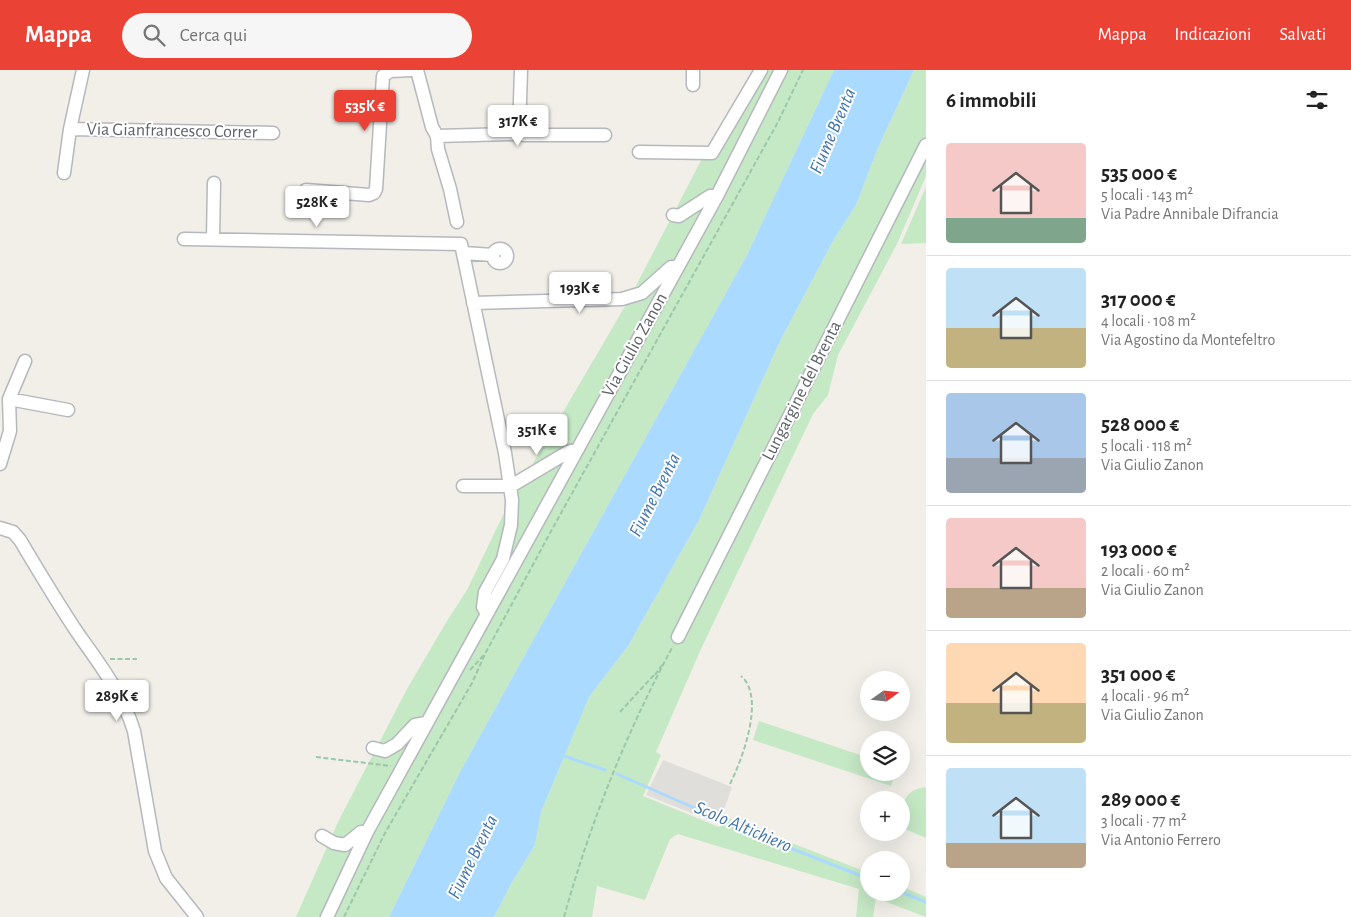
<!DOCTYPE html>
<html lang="it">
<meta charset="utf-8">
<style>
body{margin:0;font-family:"Alegreya Sans",sans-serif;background:#f6f6f6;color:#222;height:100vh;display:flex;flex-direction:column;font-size:19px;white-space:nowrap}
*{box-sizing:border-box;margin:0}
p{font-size:16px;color:#767676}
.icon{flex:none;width:28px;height:28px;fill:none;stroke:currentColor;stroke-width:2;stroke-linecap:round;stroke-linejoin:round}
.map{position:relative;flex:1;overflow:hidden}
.details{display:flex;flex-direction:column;background:#fff;width:425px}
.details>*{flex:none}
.needle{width:32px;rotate:75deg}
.controls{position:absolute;left:860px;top:601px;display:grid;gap:10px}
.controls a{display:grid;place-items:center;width:50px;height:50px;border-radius:50%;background:#fff;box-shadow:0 5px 20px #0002;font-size:25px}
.price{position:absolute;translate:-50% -42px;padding:0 11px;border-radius:5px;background:#fff;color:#222;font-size:16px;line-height:32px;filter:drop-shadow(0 1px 2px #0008)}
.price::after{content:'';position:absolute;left:50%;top:30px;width:15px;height:11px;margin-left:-8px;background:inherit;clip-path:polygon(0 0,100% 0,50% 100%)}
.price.current{background:#ea4335;color:#fff}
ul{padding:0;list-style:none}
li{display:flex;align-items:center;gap:15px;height:125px;padding:0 20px}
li+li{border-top:1px solid #e0e0e0}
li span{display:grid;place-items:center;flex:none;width:140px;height:100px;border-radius:5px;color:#555}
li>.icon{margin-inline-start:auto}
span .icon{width:60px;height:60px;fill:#fffc;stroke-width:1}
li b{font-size:21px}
h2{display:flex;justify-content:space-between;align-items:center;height:60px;padding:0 20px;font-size:21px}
header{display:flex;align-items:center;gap:30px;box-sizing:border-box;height:70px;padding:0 25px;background:#ea4335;color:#fff}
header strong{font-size:24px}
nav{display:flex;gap:28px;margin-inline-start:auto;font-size:18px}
.search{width:350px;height:45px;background:#f6f6f6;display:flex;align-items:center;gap:12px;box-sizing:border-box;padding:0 18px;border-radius:28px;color:#767676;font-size:19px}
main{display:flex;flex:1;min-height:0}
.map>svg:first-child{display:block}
</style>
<header>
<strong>Mappa</strong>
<div class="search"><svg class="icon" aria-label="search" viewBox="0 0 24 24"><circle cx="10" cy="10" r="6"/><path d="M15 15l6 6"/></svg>Cerca qui</div>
<nav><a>Mappa</a><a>Indicazioni</a><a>Salvati</a></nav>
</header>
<main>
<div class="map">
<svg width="926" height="847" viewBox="0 0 926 847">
<rect width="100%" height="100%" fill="#f1efe8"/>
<path fill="#e0deda" d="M663,690L732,717L719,754L646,725Z"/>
<path fill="#c5e8c5" d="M756,0H834L747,185L461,700L389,847H296L339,750L407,619L447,551L467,520L505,441L627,233L707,79Z
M914,0H926V106L897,174L838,285L828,325L813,344L701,579L656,682L661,685L643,726L719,757L725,747L869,803V822H901V816L926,827V847L876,828L873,847H856L859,819L678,764L670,769L645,830L597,816L592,847H494L511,814L535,775L541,742L589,627L628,576L699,450L781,269L834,169L856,135L877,80Z
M926,117V173L901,174Z
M759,651L869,688V702L895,703L891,716L753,670Z
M926,717V768L905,759C902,738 900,720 926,717Z"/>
<path fill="#aadaff" d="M834,0H914L877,80L856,135L834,169L781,269L699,450L628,576L589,627L541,742L535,775L511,814L494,847H389L461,700L747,185Z"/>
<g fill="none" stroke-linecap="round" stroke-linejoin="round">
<path stroke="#aadaff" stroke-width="3" d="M561,685L605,700
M617,704L747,761L869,809
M901,822L926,832"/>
<defs>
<path id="minor" d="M417,0L432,57L437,66L438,79L450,119L457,152
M693,0V15
M70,59L273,63
M519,62L524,65H605
M437,66L514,64L519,62L521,0
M639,82L712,83L761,0
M64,103L70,59L83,0
M306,120L369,125L374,123L376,119L383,6L390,1L412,0
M673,145L679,146L710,126H717
M184,169L461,174L505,383L512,430L511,455L503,489L485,522L483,537L487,544
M213,169L214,113
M493 186a7 7 0 1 1 14 0a7 7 0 1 1-14 0Z
M464,183L493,185
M473,233L622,229L642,223L671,197H677
M9,329L68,340
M0,394L10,361L9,329L25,291
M463,416H511L568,382L578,379
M0,458L13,462L20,470C39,502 58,534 79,565C101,596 123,625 134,661L155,781L166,808L197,847
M678,567L926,75
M373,678L385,681L397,674L415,655L426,653
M322,766L334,773L345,775L361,762H367
M327,847L367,762L717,126L781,0"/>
</defs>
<use href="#minor" stroke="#b5b8bc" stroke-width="15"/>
<path stroke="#9cc7a9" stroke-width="2" stroke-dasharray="5 2.5" stroke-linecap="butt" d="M110,589H137
M470,600L484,585
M655,605L662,595
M620,642L653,606L657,607
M316,687L391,696
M730,714C742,690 766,627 741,606
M344,847L385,763L472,613L485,584L550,463L778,52L803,0
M564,847C590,753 627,661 673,576"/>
<use href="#minor" stroke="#fff" stroke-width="12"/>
</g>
<g text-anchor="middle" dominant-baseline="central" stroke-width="4" stroke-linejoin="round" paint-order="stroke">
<g font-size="18" fill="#5f6368" stroke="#fff">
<text transform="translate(172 61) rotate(1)">Via Gianfrancesco Correr</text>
<text transform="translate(635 275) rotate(-61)">Via Giulio Zanon</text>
<text transform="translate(802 321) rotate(-63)">Lungargine del Brenta</text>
</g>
<g font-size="19" font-style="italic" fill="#4174aa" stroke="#fff">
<text transform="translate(833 61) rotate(-67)">Fiume Brenta</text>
<text transform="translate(655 425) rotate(-63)">Fiume Brenta</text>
<text transform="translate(743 757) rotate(23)">Scolo Altichiero</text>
<text transform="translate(473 787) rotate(-64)">Fiume Brenta</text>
</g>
</g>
</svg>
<div class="controls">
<a><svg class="needle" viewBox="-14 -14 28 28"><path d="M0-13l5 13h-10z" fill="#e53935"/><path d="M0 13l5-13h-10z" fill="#767676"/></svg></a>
<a><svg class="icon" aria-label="layers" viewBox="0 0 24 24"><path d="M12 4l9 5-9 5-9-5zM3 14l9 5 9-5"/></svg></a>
<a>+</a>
<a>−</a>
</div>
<b class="price current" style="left:365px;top:62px">535K €</b>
<b class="price" style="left:518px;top:77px">317K €</b>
<b class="price" style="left:317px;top:158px">528K €</b>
<b class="price" style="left:580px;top:244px">193K €</b>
<b class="price" style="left:537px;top:386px">351K €</b>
<b class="price" style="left:117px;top:652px">289K €</b>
</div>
<section class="details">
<h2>6 immobili<svg class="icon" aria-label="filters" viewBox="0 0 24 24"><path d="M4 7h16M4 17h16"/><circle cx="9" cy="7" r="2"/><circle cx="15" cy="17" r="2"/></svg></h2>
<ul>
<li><span style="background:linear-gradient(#f6c9c9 75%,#7fa58c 0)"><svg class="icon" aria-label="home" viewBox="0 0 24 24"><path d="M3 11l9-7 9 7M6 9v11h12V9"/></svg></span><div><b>535 000 €</b><p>5 locali · 143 m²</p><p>Via Padre Annibale Difrancia</p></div></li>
<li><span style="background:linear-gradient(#bfe0f5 60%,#c2b280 0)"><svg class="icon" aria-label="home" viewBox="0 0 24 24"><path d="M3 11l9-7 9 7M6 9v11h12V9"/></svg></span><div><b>317 000 €</b><p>4 locali · 108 m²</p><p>Via Agostino da Montefeltro</p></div></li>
<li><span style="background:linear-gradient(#a9c7e8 65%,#9aa5b1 0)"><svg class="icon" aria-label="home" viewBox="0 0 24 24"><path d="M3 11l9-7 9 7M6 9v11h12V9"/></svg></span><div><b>528 000 €</b><p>5 locali · 118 m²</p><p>Via Giulio Zanon</p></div></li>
<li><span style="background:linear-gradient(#f6c9c9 70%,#b9a48a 0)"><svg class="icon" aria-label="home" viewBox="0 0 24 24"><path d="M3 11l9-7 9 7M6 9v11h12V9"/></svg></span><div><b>193 000 €</b><p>2 locali · 60 m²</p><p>Via Giulio Zanon</p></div></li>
<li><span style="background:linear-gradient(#ffd9b3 60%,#c2b280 0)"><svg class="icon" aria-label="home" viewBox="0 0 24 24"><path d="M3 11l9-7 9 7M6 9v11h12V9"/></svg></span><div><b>351 000 €</b><p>4 locali · 96 m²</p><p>Via Giulio Zanon</p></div></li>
<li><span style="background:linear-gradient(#bfe0f5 75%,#b9a48a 0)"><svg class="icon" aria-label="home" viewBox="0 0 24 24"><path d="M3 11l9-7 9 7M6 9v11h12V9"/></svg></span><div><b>289 000 €</b><p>3 locali · 77 m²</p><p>Via Antonio Ferrero</p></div></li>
</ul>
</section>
</main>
